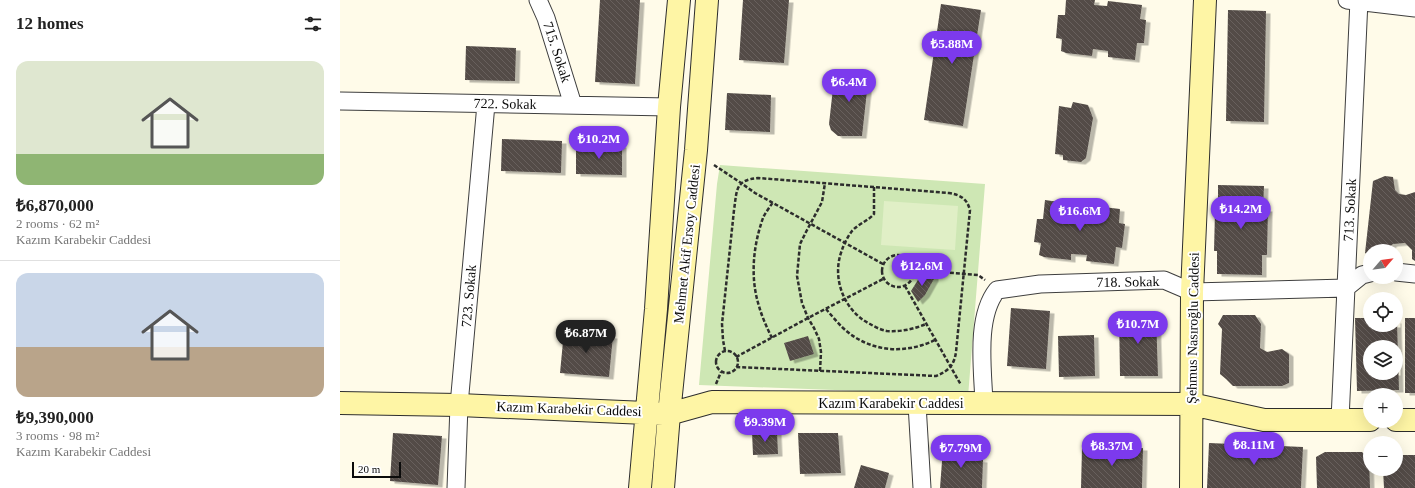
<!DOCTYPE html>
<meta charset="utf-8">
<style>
body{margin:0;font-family:"Times New Roman",serif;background:#f6f6f6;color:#222;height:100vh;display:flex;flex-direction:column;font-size:15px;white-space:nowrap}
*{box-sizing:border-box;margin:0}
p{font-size:13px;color:#767676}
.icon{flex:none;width:22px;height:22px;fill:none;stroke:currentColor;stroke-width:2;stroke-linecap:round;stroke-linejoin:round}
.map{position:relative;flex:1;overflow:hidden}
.side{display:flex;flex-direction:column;background:#fff;width:340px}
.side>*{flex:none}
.needle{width:26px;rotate:62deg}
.fabs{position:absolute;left:1023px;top:244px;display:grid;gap:8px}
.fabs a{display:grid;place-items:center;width:40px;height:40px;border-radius:50%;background:#fff;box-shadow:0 4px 16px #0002;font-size:20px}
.scale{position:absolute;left:12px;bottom:10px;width:49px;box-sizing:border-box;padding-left:4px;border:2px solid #0b0b0b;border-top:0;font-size:11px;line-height:14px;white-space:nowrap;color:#0b0b0b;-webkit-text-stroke:3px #fff;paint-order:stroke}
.price{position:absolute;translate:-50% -34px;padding:0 9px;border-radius:14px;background:#7c3aed;color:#fff;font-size:13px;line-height:26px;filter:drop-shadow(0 1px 2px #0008)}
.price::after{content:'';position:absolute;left:50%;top:24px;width:12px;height:9px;margin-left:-6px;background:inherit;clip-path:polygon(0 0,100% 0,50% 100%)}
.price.selected{background:#222;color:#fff}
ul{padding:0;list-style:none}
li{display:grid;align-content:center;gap:8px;height:212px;padding:0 16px}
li+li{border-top:1px solid #e0e0e0}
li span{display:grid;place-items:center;height:124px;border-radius:12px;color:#555}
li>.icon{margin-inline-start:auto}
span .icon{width:72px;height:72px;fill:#fffc;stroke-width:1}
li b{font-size:17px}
h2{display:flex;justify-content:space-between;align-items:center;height:48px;padding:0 16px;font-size:17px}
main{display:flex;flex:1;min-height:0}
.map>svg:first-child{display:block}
</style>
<main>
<section class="side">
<h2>12 homes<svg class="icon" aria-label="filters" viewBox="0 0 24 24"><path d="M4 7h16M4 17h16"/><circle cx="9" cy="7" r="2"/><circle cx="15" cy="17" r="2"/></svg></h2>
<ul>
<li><span style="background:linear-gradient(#dfe7d0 75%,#8fb573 0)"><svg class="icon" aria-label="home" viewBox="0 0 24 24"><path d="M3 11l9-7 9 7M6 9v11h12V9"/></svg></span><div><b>₺6,870,000</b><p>2 rooms · 62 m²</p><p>Kazım Karabekir Caddesi</p></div></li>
<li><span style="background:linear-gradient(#c9d6e8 60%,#b9a48a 0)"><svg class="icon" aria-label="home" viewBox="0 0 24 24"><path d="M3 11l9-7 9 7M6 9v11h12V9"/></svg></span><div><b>₺9,390,000</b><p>3 rooms · 98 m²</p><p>Kazım Karabekir Caddesi</p></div></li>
</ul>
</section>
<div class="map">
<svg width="1075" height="488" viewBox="0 0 1075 488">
<defs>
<pattern id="building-back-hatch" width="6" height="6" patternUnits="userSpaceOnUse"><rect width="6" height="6" fill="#534c47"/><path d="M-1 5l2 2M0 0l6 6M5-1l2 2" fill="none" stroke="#67615d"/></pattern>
<filter id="shadow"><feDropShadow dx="4.5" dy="2.5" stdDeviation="0" flood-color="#0004"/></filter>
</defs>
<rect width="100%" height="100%" fill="#fffbe9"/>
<path fill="#cee7b4" d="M380,165L645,184L628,397L574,393L359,385L377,184Z"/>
<path fill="#e0efc6" d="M544,201L618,206L615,250L541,245Z"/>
<path fill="url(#building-back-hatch)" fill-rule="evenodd" filter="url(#shadow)" d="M260,0H300L295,84L255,82Z
M403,0H449L444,63L399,60Z
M726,0H755L754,5L767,6L768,1L802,5L800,19L806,20L804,43H797L795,60L768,57V51L753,49L752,56L726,53L721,51L722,39L716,38L718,15H725Z
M601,4L641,10L623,126L584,120Z
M888,10L926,11L924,122L886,121Z
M126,46L176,48L175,81L125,80Z
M503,70L529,73L522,136H498L491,130L489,124L494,79L497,72Z
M387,93L431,95L430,132L385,130Z
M733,102L748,105L753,118L746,158L741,162L723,160V155L715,154L719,106L731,108Z
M162,139L222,141L221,173L161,171Z
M236,144L282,145V175L236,174Z
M1045,176L1053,177L1055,190L1059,194L1066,195L1075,192V261L1072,259V250L1065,243L1053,244L1044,251H1030V256L1025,253L1033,181Z
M878,185L924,186L923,209H928L927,255H922V275L877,274V251H874L875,211H878Z
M705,200L733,204V209L746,210V205L780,209L779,223L785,224L782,248L776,247L774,264L746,261L747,255L731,254V260L704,257L699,255L701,243L694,242L697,219H703Z
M581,275L594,276V279L585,295L578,302L571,291Z
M671,308L710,311L706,369L667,366Z
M816,314L818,376H780L779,315Z
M883,315H915L921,324L920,348L927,352L942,349L949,354V383L942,386H893L886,379L880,374L882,329L878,324Z
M1015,318H1030V325H1056V321H1057L1059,390L1017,391ZM1030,347H1056V373H1030Z
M1065,318H1075V393H1065Z
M224,331L273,336L269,377L220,373Z
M754,335L755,376L719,377L718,336Z
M468,336L474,354L450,361L444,343Z
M437,431L438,454L413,455L412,432Z
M53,433L102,436L98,485L50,481Z
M458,433H498L501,473L460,474Z
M763,442H781L780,447L803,448L802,488H741L742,448L763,449Z
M869,443L963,447L961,488H867Z
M603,448L638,450L637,459L643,460L642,488H600Z
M985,452H1022L1029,458L1030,488H977L976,457Z
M1056,455H1075V488H1044L1043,469H1056Z
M521,465L549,473L545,488H514Z"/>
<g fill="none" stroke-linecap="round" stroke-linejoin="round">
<defs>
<path id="street" d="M198,0L206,18L233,105
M1007,0L1075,8
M0,101L329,107
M1056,272L1075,274
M577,404L582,488
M644,404C643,370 635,318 657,290L700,284L824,280L852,292L1006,288L1022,275L1030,273
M1000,420L1019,0
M116,488L119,405L146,104"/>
<path id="secondary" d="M0,403L119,405L329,414L372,402L851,404L924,420H1030
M1056,420H1075
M300,488L316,309L329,107L339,0
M323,488L329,414L356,150L367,0
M851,488L852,292L865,0"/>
</defs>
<use href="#street" stroke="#3e3e3e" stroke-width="19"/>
<use href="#secondary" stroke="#2d2d2d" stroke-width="24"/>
<path stroke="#2d2d2d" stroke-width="2.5" stroke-dasharray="4 2" stroke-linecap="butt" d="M374,165L401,183L415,193L543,264
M534,187V214C528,221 518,224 512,231C508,236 504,244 502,250C491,278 504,311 530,324C535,327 541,330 547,331C561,332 574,329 586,324
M542 271a16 16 0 1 1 32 0a16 16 0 1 1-32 0Z
M574,270L638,275L645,280
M565,286L621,385
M486,309C491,315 497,322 503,328C529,352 564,355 595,340
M432,338C427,328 422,317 419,306C410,278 413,246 423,218C425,213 430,207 433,202
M385,351L383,340L382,324L394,210C397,190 395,180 418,178L609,193C621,195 627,199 630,210L616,352C614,366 608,371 596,376L396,367
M376 362a11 11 0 1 1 22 0a11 11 0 1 1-22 0Z
M396,357L468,318L543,279
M480,371L481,352L479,339L474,328L468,318L462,303L457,276L460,244L466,232L482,202L485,183
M376,384L381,372"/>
<use href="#street" stroke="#fff" stroke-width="17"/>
<use href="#secondary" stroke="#fef5a5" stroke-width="22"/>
</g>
<g text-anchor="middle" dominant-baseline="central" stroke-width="4" stroke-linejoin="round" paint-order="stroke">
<g font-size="14" fill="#0b0b0b" stroke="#fff">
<text transform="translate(217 52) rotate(72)">715. Sokak</text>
<text transform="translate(165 104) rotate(1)">722. Sokak</text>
<text transform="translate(1010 210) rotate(-87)">713. Sokak</text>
<text transform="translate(347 244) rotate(-84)">Mehmet Akif Ersoy Caddesi</text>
<text transform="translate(788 282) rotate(-1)">718. Sokak</text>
<text transform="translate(129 296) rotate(-85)">723. Sokak</text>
<text transform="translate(853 328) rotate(-89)">Şehmus Nasıroğlu Caddesi</text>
<text x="551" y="403">Kazım Karabekir Caddesi</text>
<text transform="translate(229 409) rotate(2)">Kazım Karabekir Caddesi</text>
</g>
</g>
</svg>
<div class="fabs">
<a><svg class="needle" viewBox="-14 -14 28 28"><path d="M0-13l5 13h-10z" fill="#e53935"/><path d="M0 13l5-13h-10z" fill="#767676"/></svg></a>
<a><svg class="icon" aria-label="locate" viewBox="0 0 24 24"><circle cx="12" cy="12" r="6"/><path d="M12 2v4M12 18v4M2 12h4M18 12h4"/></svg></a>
<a><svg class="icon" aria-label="layers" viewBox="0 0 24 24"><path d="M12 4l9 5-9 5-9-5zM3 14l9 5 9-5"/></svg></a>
<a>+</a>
<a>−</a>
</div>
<div class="scale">20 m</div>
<b class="price" style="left:612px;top:65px">₺5.88M</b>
<b class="price" style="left:509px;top:103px">₺6.4M</b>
<b class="price" style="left:259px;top:160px">₺10.2M</b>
<b class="price" style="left:901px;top:230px">₺14.2M</b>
<b class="price" style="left:740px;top:232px">₺16.6M</b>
<b class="price" style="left:582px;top:287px">₺12.6M</b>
<b class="price" style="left:798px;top:345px">₺10.7M</b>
<b class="price selected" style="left:246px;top:354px">₺6.87M</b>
<b class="price" style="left:425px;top:443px">₺9.39M</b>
<b class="price" style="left:914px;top:466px">₺8.11M</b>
<b class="price" style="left:772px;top:467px">₺8.37M</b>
<b class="price" style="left:621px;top:469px">₺7.79M</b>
</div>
</main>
